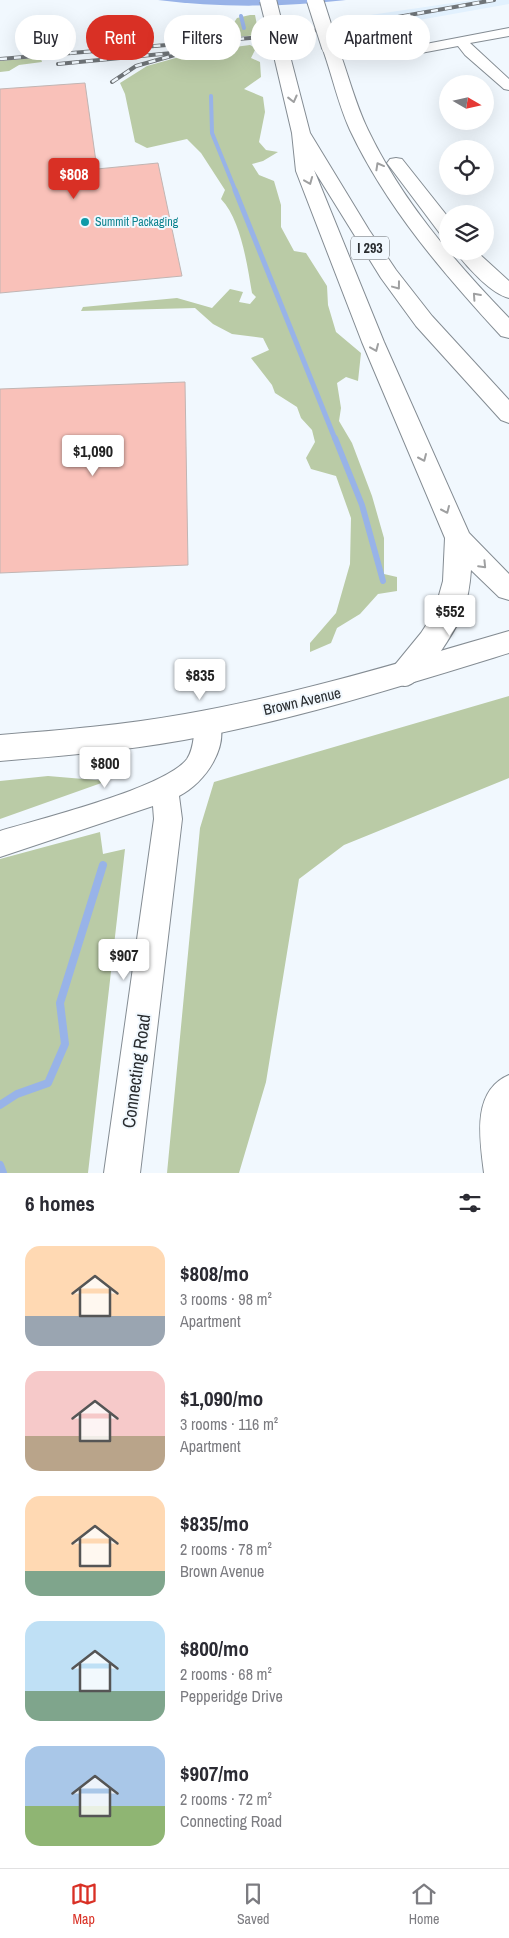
<!DOCTYPE html>
<meta charset="utf-8">
<style>
body{margin:0;font-family:"Archivo Narrow",sans-serif;background:#f7f7f7;color:#2b2b33;height:100vh;display:flex;flex-direction:column;font-size:19px;white-space:nowrap}
*{box-sizing:border-box;margin:0}
p{font-size:16px;color:#7c7c81}
.icon{flex:none;width:28px;height:28px;fill:none;stroke:currentColor;stroke-width:2;stroke-linecap:round;stroke-linejoin:round}
.map{position:relative;height:1173px;overflow:hidden}
.sheet{display:flex;flex-direction:column;background:#fff;flex:1}
.sheet>*{flex:none}
.top-card{position:absolute;left:15px;top:15px;width:480px;height:45px;display:flex;gap:10px}
.needle{width:32px;rotate:99deg}
.tools{position:absolute;left:439px;top:75px;display:grid;gap:10px}
.tools a{display:grid;place-items:center;width:55px;height:55px;border-radius:50%;background:#fff;box-shadow:0 5px 20px #0002;font-size:25px}
.price{position:absolute;translate:-50% -42px;padding:0 11px;border-radius:5px;background:#fff;color:#222;font-size:16px;line-height:32px;filter:drop-shadow(0 1px 2px #0008)}
.price::after{content:'';position:absolute;left:50%;top:30px;width:15px;height:11px;margin-left:-8px;background:inherit;clip-path:polygon(0 0,100% 0,50% 100%)}
.price.current{background:#d93025;color:#fff}
ul{padding:0;list-style:none}
li{display:flex;align-items:center;gap:15px;height:125px;padding:0 25px}
li span{display:grid;place-items:center;flex:none;width:140px;height:100px;border-radius:15px;color:#555}
li>.icon{margin-inline-start:auto}
span .icon{width:60px;height:60px;fill:#fffc;stroke-width:1}
li b{font-size:21px}
h2{display:flex;justify-content:space-between;align-items:center;height:60px;padding:0 25px;font-size:21px}
.chip{padding:0 18px;border-radius:22px;background:#fff;box-shadow:0 5px 20px #0002;font-size:18px;line-height:45px}
.chip.current{background:#d93025;color:#fff}
.tab-bar{display:flex;justify-content:space-around;align-items:center;height:70px;border-top:1px solid #e1e1e2;background:#fff;font-size:14px;color:#7c7c81}
.tab-bar a{display:grid;justify-items:center;gap:2px}
.tab-bar .current{color:#d93025}
.map>svg:first-child{display:block}
</style>
<div class="map">
<svg width="509" height="1173" viewBox="0 0 509 1173">
<rect width="100%" height="100%" fill="#f1f8fe"/>
<path fill="#e2f1fe" d="M473,0H509V4L346,33L336,20Z"/>
<path fill="#bacba6" d="M250,15H255L259,35L223,38L211,35L224,25L233,24L237,18Z
M250,45L256,48L251,58L260,62L261,77L244,89L263,97L265,112L259,142L266,150L278,152L263,161L252,164L259,175L274,181L281,205V227L294,251L306,253L327,286L328,305L336,332L361,353L358,381L346,377L337,383L341,408L339,421L352,443L372,496L384,538V574L397,577V591L378,594L360,614L337,628L331,643L310,652V643L336,613L350,564L351,518L336,476L311,469L306,458L315,442L312,430L301,418L297,407L275,393L272,385L251,358L269,350L263,338L232,334L213,324L195,308L81,311L83,307L177,298L212,308L230,289L243,292L239,302L250,304L256,297L252,293C247,264 241,220 221,199L225,190L201,153L187,139L147,148L135,142L125,94L120,83L147,66L197,52Z
M33,58L41,59L42,62L19,65L9,71L0,72V61Z
M509,696V778L344,845L299,879L266,1082L239,1173H167L200,828L214,782Z
M48,776L107,781L0,819V781Z
M100,832L103,854L125,849L88,1173H0V859Z"/>
<path fill="#98b3e8" d="M158,0H346C284,7 220,8 158,0Z"/>
<g fill="none" stroke-linecap="round" stroke-linejoin="round">
<path stroke="#98b3e8" stroke-width="4" d="M241,16L244,28
M211,96L212,133L236,192"/>
<path stroke="#98b3e8" stroke-width="5" d="M235,190L335,439"/>
<path stroke="#98b3e8" stroke-width="6" d="M335,438L362,505L383,581"/>
<path stroke="#98b3e8" stroke-width="8" d="M0,1105L17,1094L48,1083L65,1044L60,1003L103,865
M0,1165L3,1173"/>
</g>
<path fill="#f9c1b9" stroke="#c1b5b3" d="M85,83L97,169L158,163L182,276L0,293V89Z
M185,382L188,565L0,573V389Z"/>
<g fill="none" stroke-linecap="round" stroke-linejoin="round">
<defs>
<path id="street" d="M509,28V36L470,43L509,79V90L504,89L465,55L458,46L405,56L398,52L405,48Z
M208,712L217,715C232,745 205,783 179,796L182,819L140,1173H104L154,819L153,806L0,857V831C40,819 165,788 187,759C196,746 192,729 199,715Z
M509,1075V1173H484C480,1140 471,1091 509,1075Z"/>
<path id="secondary" d="M509,631V653C402,686 294,720 184,740C123,751 61,756 0,761V735C62,730 124,725 185,714C295,695 402,662 509,631Z"/>
<path id="highway" d="M330,42L335,44L338,47C348,74 355,103 368,130C402,201 454,261 509,318V338L501,336C443,273 387,208 350,130C338,104 332,74 322,47L325,44Z
M281,47L287,49L289,52L310,133L369,230L396,270L432,316L509,400V423L501,420L416,326L381,278L314,170L384,342L469,533L509,574V600L499,597L471,570C470,584 468,598 463,612C457,628 423,685 405,686C401,686 397,683 394,682L389,674L394,666L421,633L434,613L443,581L445,538L362,342L296,171L292,133L273,52L275,49Z
M396,158L402,159L448,217V237L441,235L387,163L390,159Z
M455,251H476L509,281V298C491,294 466,266 455,251Z"/>
</defs>
<use href="#street" stroke="#848c93" stroke-width="2"/>
<use href="#secondary" stroke="#848c93" stroke-width="2"/>
<use href="#highway" stroke="#848c93" stroke-width="2"/>
<use href="#street" fill="#fff" fill-rule="evenodd"/>
<use href="#secondary" fill="#fff" fill-rule="evenodd"/>
<use href="#highway" fill="#fff" fill-rule="evenodd"/>
<defs>
<path id="rail" d="M0,59L274,36L347,26L494,0
M58,64L172,53
M112,82L136,66L196,49"/>
</defs>
<use href="#rail" stroke="#6f7478" stroke-width="4"/>
<use href="#rail" stroke="#f1f8fe" stroke-width="2.5" stroke-dasharray="7" stroke-linecap="butt"/>
<defs>
<path id="highway-bridge" d="M268,0L281,52
M315,0L330,47"/>
</defs>
<use href="#highway-bridge" stroke="#848c93" stroke-width="18" stroke-linecap="butt"/>
<use href="#highway-bridge" stroke="#fff" stroke-width="16"/>
</g>
<defs><path id="oneway-chevron" d="M-2-3.5L2.5 0L-2 3.5" fill="none" stroke-width="1.6" stroke-linecap="round" stroke-linejoin="round" transform="scale(1.25)"/></defs>
<g stroke="#9fa0a1">
<use href="#oneway-chevron" transform="translate(293 99) rotate(76)"/>
<use href="#oneway-chevron" transform="translate(379 166) rotate(-119)"/>
<use href="#oneway-chevron" transform="translate(309 181) rotate(68)"/>
<use href="#oneway-chevron" transform="translate(397 286) rotate(53)"/>
<use href="#oneway-chevron" transform="translate(476 296) rotate(-132)"/>
<use href="#oneway-chevron" transform="translate(375 348) rotate(67)"/>
<use href="#oneway-chevron" transform="translate(423 458) rotate(66)"/>
<use href="#oneway-chevron" transform="translate(446 510) rotate(66)"/>
<use href="#oneway-chevron" transform="translate(483 565) rotate(46)"/>
</g>
<circle fill="#0f9aa8" stroke="#f1f8fe" stroke-width="2" cx="85" cy="222" r="5"/>
<g text-anchor="middle" dominant-baseline="central" stroke-width="4" stroke-linejoin="round" paint-order="stroke">
<g font-size="12" fill="#0d838f" stroke="#f1f8fe" text-anchor="start">
<text x="95" y="222">Summit Packaging</text>
</g>
<rect fill="#f1f8fe" stroke="#65696d" stroke-width="1" x="351" y="236.5" width="38" height="23" rx="4"/>
<g font-size="14" font-weight="bold" fill="#292c2f">
<text x="370" y="248">I 293</text>
</g>
<g font-size="15" fill="#292c2f" stroke="#f1f8fe">
<text transform="translate(302 701) rotate(-13)">Brown Avenue</text>
</g>
<g font-size="18" fill="#292c2f" stroke="#f1f8fe">
<text transform="translate(136 1071) rotate(-82)">Connecting Road</text>
</g>
</g>
</svg>
<div class="tools">
<a><svg class="needle" viewBox="-14 -14 28 28"><path d="M0-13l5 13h-10z" fill="#e53935"/><path d="M0 13l5-13h-10z" fill="#7c7c81"/></svg></a>
<a><svg class="icon" aria-label="locate" viewBox="0 0 24 24"><circle cx="12" cy="12" r="6"/><path d="M12 2v4M12 18v4M2 12h4M18 12h4"/></svg></a>
<a><svg class="icon" aria-label="layers" viewBox="0 0 24 24"><path d="M12 4l9 5-9 5-9-5zM3 14l9 5 9-5"/></svg></a>
</div>
<b class="price current" style="left:74px;top:200px">$808</b>
<b class="price" style="left:93px;top:477px">$1,090</b>
<b class="price" style="left:450px;top:637px">$552</b>
<b class="price" style="left:200px;top:701px">$835</b>
<b class="price" style="left:105px;top:789px">$800</b>
<b class="price" style="left:124px;top:981px">$907</b>
<div class="top-card">
<a class="chip">Buy</a>
<a class="chip current">Rent</a>
<a class="chip">Filters</a>
<a class="chip">New</a>
<a class="chip">Apartment</a>
</div>
</div>
<section class="sheet">
<h2>6 homes<svg class="icon" aria-label="filters" viewBox="0 0 24 24"><path d="M4 7h16M4 17h16"/><circle cx="9" cy="7" r="2"/><circle cx="15" cy="17" r="2"/></svg></h2>
<ul>
<li><span style="background:linear-gradient(#ffd9b3 70%,#9aa5b1 0)"><svg class="icon" aria-label="home" viewBox="0 0 24 24"><path d="M3 11l9-7 9 7M6 9v11h12V9"/></svg></span><div><b>$808/mo</b><p>3 rooms · 98 m²</p><p>Apartment</p></div></li>
<li><span style="background:linear-gradient(#f6c9c9 65%,#b9a48a 0)"><svg class="icon" aria-label="home" viewBox="0 0 24 24"><path d="M3 11l9-7 9 7M6 9v11h12V9"/></svg></span><div><b>$1,090/mo</b><p>3 rooms · 116 m²</p><p>Apartment</p></div></li>
<li><span style="background:linear-gradient(#ffd9b3 75%,#7fa58c 0)"><svg class="icon" aria-label="home" viewBox="0 0 24 24"><path d="M3 11l9-7 9 7M6 9v11h12V9"/></svg></span><div><b>$835/mo</b><p>2 rooms · 78 m²</p><p>Brown Avenue</p></div></li>
<li><span style="background:linear-gradient(#bfe0f5 70%,#7fa58c 0)"><svg class="icon" aria-label="home" viewBox="0 0 24 24"><path d="M3 11l9-7 9 7M6 9v11h12V9"/></svg></span><div><b>$800/mo</b><p>2 rooms · 68 m²</p><p>Pepperidge Drive</p></div></li>
<li><span style="background:linear-gradient(#a9c7e8 60%,#8fb573 0)"><svg class="icon" aria-label="home" viewBox="0 0 24 24"><path d="M3 11l9-7 9 7M6 9v11h12V9"/></svg></span><div><b>$907/mo</b><p>2 rooms · 72 m²</p><p>Connecting Road</p></div></li>
</ul>
</section>
<nav class="tab-bar">
<a class="current"><svg class="icon" aria-label="map" viewBox="0 0 24 24"><path d="M3 6l6-2 6 2 6-2v14l-6 2-6-2-6 2zM9 4v14M15 6v14"/></svg>Map</a>
<a><svg class="icon" aria-label="saved" viewBox="0 0 24 24"><path d="M7 4h10v16l-5-4-5 4z"/></svg>Saved</a>
<a><svg class="icon" aria-label="home" viewBox="0 0 24 24"><path d="M3 11l9-7 9 7M6 9v11h12V9"/></svg>Home</a>
</nav>
